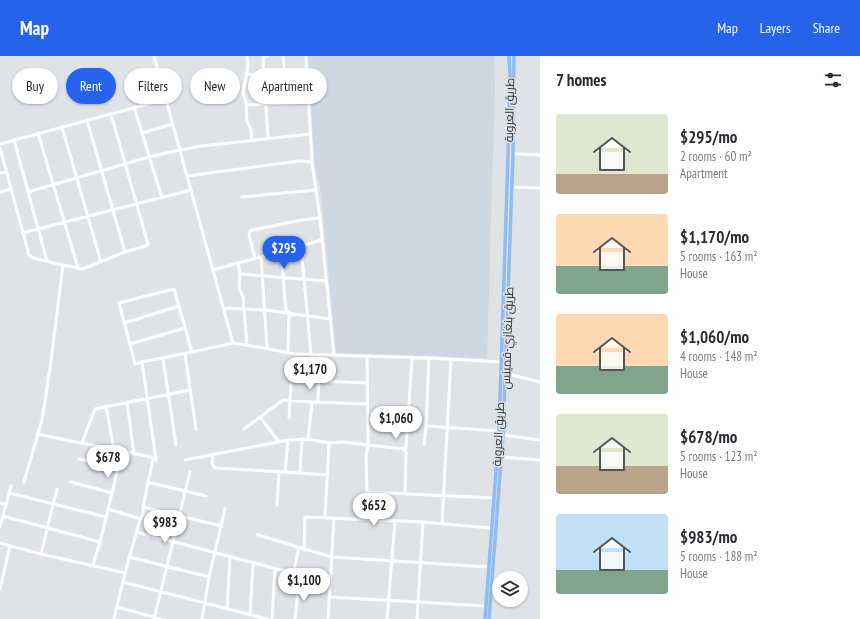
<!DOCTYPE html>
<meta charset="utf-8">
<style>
body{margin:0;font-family:"PT Sans Narrow",Cairo,sans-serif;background:#f7f7f7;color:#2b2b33;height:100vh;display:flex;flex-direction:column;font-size:15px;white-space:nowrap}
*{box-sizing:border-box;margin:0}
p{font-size:13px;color:#7c7c81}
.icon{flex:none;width:22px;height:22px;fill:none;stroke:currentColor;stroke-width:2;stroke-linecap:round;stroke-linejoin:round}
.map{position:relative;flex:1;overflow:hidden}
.details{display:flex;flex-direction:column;background:#fff;width:320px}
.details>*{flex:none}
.hud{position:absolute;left:12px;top:12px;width:380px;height:36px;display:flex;gap:8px}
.tools{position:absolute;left:492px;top:515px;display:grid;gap:8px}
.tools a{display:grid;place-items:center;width:36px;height:36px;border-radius:50%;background:#fff;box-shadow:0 1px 3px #0004;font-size:20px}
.price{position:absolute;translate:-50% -34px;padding:0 9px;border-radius:14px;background:#fff;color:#222;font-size:13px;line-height:26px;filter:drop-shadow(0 1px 2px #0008)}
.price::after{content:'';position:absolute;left:50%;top:24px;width:12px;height:9px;margin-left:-6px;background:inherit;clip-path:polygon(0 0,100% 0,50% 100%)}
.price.on{background:#2563eb;color:#fff}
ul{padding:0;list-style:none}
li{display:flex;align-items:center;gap:12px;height:100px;padding:0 16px}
li span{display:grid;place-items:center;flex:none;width:112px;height:80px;border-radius:4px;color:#555}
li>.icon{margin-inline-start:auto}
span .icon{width:48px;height:48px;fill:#fffc;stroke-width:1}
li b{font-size:17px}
h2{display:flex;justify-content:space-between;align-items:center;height:48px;padding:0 16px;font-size:17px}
.pill{padding:0 14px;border-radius:18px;background:#fff;box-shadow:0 1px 3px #0004;font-size:14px;line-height:36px}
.pill.on{background:#2563eb;color:#fff}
header{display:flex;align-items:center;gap:24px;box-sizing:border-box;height:56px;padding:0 20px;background:#2563eb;color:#fff}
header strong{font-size:19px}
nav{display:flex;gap:22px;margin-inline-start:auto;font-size:14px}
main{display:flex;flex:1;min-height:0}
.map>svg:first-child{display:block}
</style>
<header>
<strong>Map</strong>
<nav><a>Map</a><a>Layers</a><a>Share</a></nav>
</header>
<main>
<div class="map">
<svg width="540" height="563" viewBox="0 0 540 563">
<rect width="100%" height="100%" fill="#dfe3e8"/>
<path fill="#ced7e2" d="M308,0H494L495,32L487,302L336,297L321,136L315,113Z"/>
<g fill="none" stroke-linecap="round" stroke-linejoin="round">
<path stroke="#fff" stroke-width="3" d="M154,0L233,287L264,292L295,298L429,302L501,306
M247,0L248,10L243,36L246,47L247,65L251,74L252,84
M268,0L264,1L263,3L268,83
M283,0L287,47
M306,0L312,106L320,162L334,299
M246,18L264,20
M246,49L309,46
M134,51L162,142
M87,64L125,196
M62,71L101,206
M38,77L78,212
M142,77L173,68
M14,84L47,205
M0,88L166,43
M0,92L29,199L33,202L81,213L85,212L125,196L146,190L148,188L111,58
M513,98L540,99
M0,117L6,116
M187,120L299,105L312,106
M512,131L540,132
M0,136L11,133
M28,136L149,101L180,94L201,90L310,78
M242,141L316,134
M22,177L191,134
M301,190L311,299
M281,195L286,256
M261,201L267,292
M255,202L249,179L250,175L252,174L302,164L320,162
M238,207L240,218L239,231L243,241L247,289
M213,214L322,184
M240,218L326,225
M224,252L265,254L330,263
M124,267L179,250
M130,288L185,272
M288,297L289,256
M185,298L196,373
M163,302L176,389
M429,302L426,370L499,375
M142,306L192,296
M500,318L512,319L540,326
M318,325L367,327
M318,345L320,300
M127,346L134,398
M106,350L114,394
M260,361L279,386
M289,362L291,329
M367,363L408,367
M244,373L283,344L312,346
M37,378L151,401L153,403L143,451V458L139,467L125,517L114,563
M503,379L540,384
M308,383L329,387L342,386L404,393L406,396L405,438
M288,384L285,416L328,419
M82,387L95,353L190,334
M424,389L426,370
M406,393L412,301
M213,399L212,408L215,412L285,416
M502,401L540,404
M79,403L118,412
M156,404L142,306L135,308L119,247L174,233L192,296L233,287
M185,404L288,384L308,383L312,346L367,348
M300,417L302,383
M24,426L42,364L51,305L63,209
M71,426L112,437
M147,426L206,440
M367,436L494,442
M9,437L106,461
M0,447L6,448
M277,449L279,415
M143,451L221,470
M108,453L141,463
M3,460L100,486
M325,461L329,387
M363,463L362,449L367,436L366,401L368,388L367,300
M442,468L451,303
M0,471L11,430
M136,476L331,527
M258,479L332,501L489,511
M0,487L41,498L125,517
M304,494L305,461L423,466L491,472
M41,498L57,433
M129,501L209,521
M93,509L100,486L122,396
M293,518L299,492
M123,526L267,563
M0,533L10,490
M330,541L486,550
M117,551L161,563
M227,553L230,501
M250,558L253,508
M154,563L190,416
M202,563L209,521L225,453
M272,563L275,513
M295,563L300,519
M328,563L334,462
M387,563L395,465
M417,563L423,466"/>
<path stroke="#8fbdf2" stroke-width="3.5" d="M485,563L499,375L508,99L510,19L509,0
M489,563L503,379L513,98L514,0"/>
</g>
<g text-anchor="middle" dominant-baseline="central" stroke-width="3" stroke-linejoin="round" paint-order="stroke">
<g font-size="12" fill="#313335" stroke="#dfe3e8">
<text transform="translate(509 54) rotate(-89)">طريق العروبة</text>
<text transform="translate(507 282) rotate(-88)">طريق بنغازي-قمينس</text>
<text transform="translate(498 378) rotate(-87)">طريق العروبة</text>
</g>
</g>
</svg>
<div class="tools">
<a><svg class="icon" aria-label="layers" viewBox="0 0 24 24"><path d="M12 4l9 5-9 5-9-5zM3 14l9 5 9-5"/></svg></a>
</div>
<b class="price on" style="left:284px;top:214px">$295</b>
<b class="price" style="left:310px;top:335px">$1,170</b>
<b class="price" style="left:396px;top:384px">$1,060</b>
<b class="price" style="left:108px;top:423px">$678</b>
<b class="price" style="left:374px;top:471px">$652</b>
<b class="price" style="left:165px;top:488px">$983</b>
<b class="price" style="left:304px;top:546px">$1,100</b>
<div class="hud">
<a class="pill">Buy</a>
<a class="pill on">Rent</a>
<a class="pill">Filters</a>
<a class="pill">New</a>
<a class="pill">Apartment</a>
</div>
</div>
<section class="details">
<h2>7 homes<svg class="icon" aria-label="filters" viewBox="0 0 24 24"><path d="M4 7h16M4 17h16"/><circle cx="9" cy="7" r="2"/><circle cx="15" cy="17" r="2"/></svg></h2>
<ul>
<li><span style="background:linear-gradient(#dfe7d0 75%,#b9a48a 0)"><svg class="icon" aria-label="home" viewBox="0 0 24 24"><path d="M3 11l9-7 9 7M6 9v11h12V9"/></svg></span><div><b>$295/mo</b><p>2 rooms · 60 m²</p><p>Apartment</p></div></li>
<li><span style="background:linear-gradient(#ffd9b3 65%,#7fa58c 0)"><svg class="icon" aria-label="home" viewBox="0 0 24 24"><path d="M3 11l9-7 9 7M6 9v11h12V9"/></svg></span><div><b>$1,170/mo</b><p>5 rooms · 163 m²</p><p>House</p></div></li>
<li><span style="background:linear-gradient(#ffd9b3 65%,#7fa58c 0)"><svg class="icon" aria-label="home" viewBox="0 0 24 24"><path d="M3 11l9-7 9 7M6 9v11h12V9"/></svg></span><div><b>$1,060/mo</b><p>4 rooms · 148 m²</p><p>House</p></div></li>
<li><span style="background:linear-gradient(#dfe7d0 65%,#b9a48a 0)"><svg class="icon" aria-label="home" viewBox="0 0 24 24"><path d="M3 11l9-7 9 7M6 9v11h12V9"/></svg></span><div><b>$678/mo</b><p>5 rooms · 123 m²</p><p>House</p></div></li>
<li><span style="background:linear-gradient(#bfe0f5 70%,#7fa58c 0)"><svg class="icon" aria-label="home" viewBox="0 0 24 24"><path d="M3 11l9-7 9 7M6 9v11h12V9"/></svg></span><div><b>$983/mo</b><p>5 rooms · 188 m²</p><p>House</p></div></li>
</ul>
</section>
</main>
